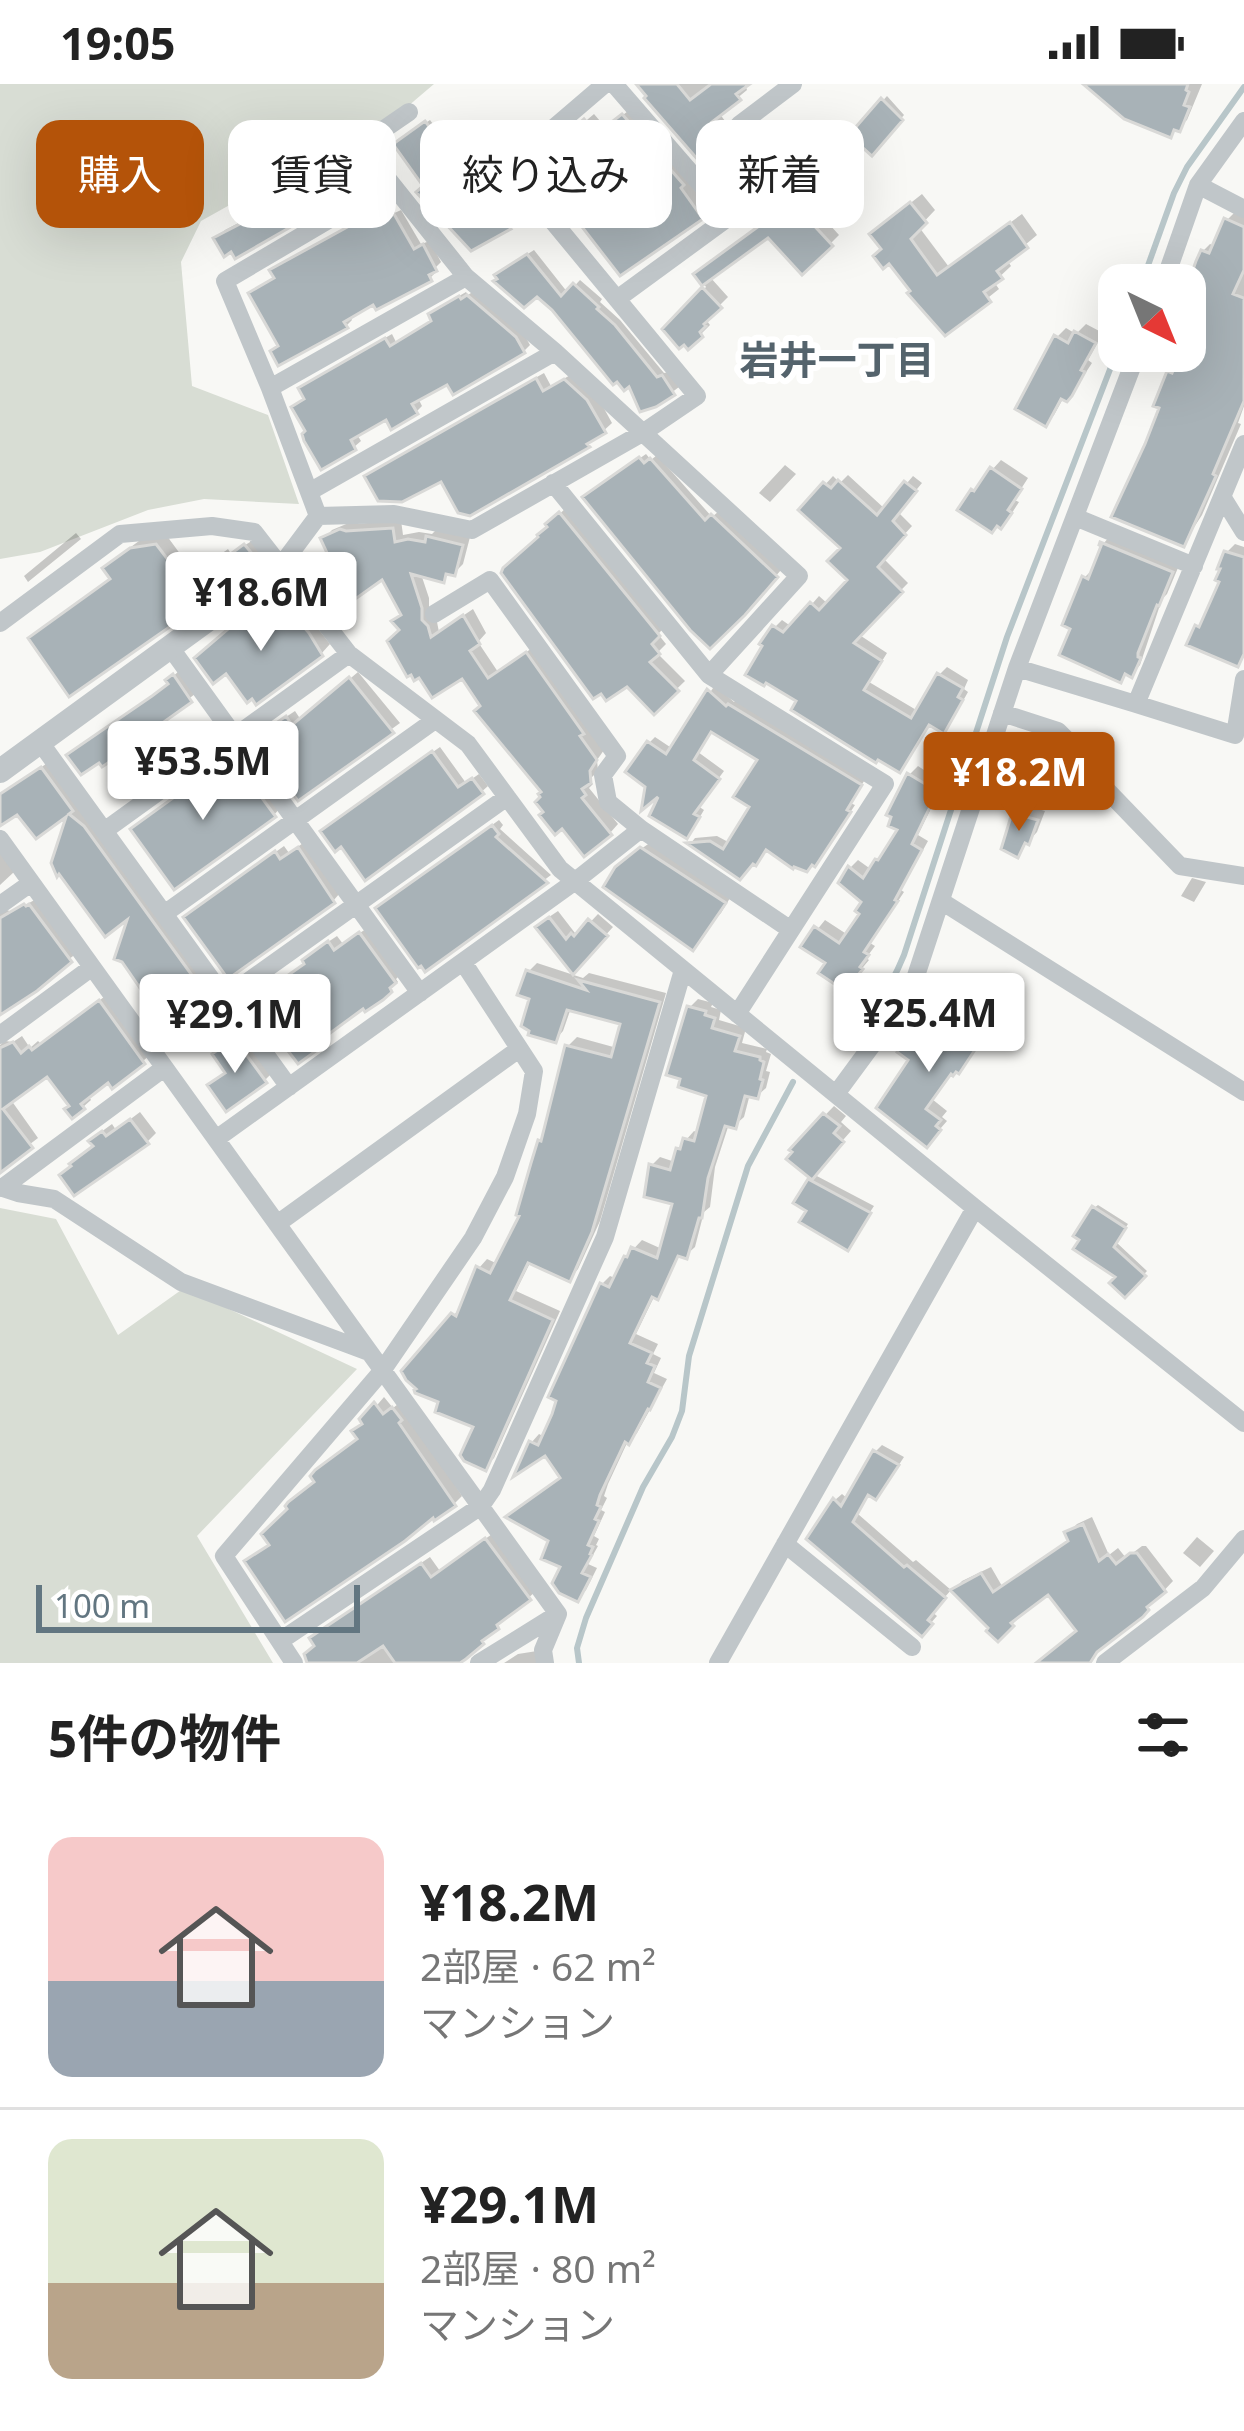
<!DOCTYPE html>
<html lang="ja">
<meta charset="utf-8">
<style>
body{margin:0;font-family:"Noto Sans","Noto Sans JP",sans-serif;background:#f2f2f2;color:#222;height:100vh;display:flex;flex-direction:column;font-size:45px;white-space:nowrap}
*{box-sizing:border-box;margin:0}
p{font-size:39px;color:#767676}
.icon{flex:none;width:66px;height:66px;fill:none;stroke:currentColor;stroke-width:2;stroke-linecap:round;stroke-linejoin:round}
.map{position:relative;height:1579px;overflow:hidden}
.details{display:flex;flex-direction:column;background:#fff;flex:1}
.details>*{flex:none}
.banner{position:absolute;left:36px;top:36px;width:1173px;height:108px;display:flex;gap:24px}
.needle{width:78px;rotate:137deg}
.tools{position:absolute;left:1098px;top:180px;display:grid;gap:24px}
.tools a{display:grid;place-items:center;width:108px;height:108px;border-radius:24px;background:#fff;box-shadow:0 12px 48px #0002;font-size:60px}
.scale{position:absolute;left:36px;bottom:30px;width:324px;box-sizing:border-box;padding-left:12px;border:6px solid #627681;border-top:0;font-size:33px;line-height:42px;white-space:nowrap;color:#627681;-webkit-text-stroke:9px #fff;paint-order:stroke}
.price{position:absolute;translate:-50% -102px;padding:0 27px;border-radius:12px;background:#fff;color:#222;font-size:39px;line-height:78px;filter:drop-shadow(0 3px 6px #0008)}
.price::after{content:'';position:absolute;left:50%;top:72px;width:36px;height:27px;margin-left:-18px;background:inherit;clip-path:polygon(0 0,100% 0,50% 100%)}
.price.active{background:#b45309;color:#fff}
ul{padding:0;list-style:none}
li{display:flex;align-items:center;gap:36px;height:300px;padding:0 48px}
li+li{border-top:3px solid #e0e0e0}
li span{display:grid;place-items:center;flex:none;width:336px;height:240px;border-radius:24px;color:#555}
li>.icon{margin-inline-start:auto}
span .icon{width:144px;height:144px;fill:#fffc;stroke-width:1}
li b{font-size:51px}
h2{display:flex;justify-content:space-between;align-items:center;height:144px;padding:0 48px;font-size:51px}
.pill{padding:0 42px;border-radius:24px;background:#fff;box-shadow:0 12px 48px #0002;font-size:42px;line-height:108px}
.pill.active{background:#b45309;color:#fff}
.status{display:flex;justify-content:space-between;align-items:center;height:84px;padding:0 60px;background:#fff;direction:ltr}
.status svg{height:33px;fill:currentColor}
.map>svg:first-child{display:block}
</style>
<div class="status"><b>19:05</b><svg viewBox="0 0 49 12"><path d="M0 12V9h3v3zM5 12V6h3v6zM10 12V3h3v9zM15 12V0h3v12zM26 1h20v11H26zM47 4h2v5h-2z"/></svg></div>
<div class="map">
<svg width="1244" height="1579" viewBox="0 0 1244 1579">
<rect width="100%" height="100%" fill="#f8f8f5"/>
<path fill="#d8ddd4" d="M0,0H434L346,75L314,74L201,137L181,178L192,302L268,331L299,420L204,415L148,426L40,468L0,475Z
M0,1124L56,1135L118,1251L184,1204L357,1285L197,1452L273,1579H0Z"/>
<path fill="#0003" d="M640,0H745L747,6L719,29L760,83L751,92Z
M1087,0H1202L1187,36L1170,50Z
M887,12L904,31L872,68L859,44Z
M632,24L709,125L701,133L572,62L574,47L594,30L606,44Z
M430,36L468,87L482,74L502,95L484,109L512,139L472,164L427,102L400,57Z
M368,71L377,83L351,103L343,93Z
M793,100L839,151L803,187L768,150L710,193L728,213L711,230L707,237L710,241L701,250L689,261L666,245L706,203L697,190L766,137L762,133Z
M304,105L314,122L306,130L217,154L225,146Z
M922,110L935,126L919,143L949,183L1022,130L1037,151L1007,176L1011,182L994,198L999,205L945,248L913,207L885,164L884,140Z
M380,122L388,132L401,126L421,160L430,157L441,178L434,185L436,188L430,194L375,217L350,232L352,236L346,242L280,261L276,193L279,181L363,134Z
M1234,129L1244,133V322L1238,339L1241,340L1202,431L1183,460L1148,361L1170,289L1182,279L1199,230L1185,226V220L1203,167L1210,160L1215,162L1227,136Z
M534,166L568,209L580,196L602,215L600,218L620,236L664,289L669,288L679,303L655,321L568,237L503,186Z
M474,207L522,247L530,261L524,267L448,296L418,314L422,322L416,328L387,332L356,349L361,357L354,363L307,314L302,304L308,298L392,250L396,258L434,235L437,225L466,208L468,211Z
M1086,240L1103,249L1088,276L1092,279L1075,305L1064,313L1054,331L1045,340L1057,253L1066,244L1076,250Z
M544,289L551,302L574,289L595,308L612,339L588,361L442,394L367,393L375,385Z
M646,370L651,376L657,371L712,433L719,427L781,486L750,522L591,408Z
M1001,376L1028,394L1014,416L1019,418L1010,432L973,407Z
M785,381L796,390L770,418L759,409Z
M848,391L885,425L913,392L922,399L898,428L912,442L883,474L908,499L858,550L887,569L869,598L918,627L939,591L947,583L968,596L964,605L968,608L951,638L943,646L931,638L900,685L800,616L775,543L782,536L792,543L819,512L828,520L851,496L845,463L802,426L833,392L840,399Z
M568,422L666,542L658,550L666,560L657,569L685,597L654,627L549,440Z
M401,436L403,451L419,448L432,450L437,445L470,453L463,480L454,489L451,488L443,495L421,490L429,514V527L436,533L439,548L473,525L486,549L478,558L498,588L535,562L604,666L597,676L598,687L589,696L593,700L589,704L618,740L610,749L544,708L462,591L402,546L403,529L383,492L337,485L324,455L332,446L351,438L356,440Z
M76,449L81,455L28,498L24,492Z
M1111,451L1180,479L1167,510L1162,515L1140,581L1132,590L1127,588L1120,596L1074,543L1084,494L1093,485L1103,460Z
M167,452L189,482L204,470L210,478L228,465L231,470L258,453L267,465L205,513L203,510L32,554L112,493L116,474L143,454Z
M1235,460L1244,463V573L1238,579L1197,543L1207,534L1223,496L1226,469Z
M294,514L330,560L321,570L206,566L251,528L258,538Z
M179,587L195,610L154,641L177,673L172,678L121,665L171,600L169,596Z
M358,588L400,639L300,712L281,649L283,635L295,627L301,636Z
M715,601L734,618L736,616L866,694L850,719L855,721L821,773L767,763L742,792L691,759L695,754L717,752L730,759L753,722L762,675L712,646L698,668L724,687L698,722L704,726L692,746L667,702L649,659L655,653L673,665Z
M440,663L466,699L479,690L488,702L478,711L329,741Z
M239,668L280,724L274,731L140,739Z
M50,677L205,891L194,901L200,909L177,928L133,827L55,779L71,725L18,727L0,739V713Z
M918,682L939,696V708L918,751L928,757L901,806L904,808L870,859L875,862L866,874L869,876L853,895L804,862L825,836L848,851L863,829L865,818L850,784L858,776L872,786L888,766L901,745L909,691Z
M1024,721L1045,727L1037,748L1017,770L1015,730Z
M499,736L503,741L500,745L551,791L426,884L385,818Z
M654,756L733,809L721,829L711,839L628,774Z
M306,757L340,809L333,817L195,826L284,762L289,769Z
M0,761L14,788L0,801Z
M1192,794L1206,798L1194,818L1181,812Z
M38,814L78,868L0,931V824L13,828Z
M558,827L575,849L581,843L583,846L598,830L613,843L574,886L546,835Z
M369,843L402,889L396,895L398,898L381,914L364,921L329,946L330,950L322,959L257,908L283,890L286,893L307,879L313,868L337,852L343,860Z
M537,879L583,894L589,889L666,909L600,1137L578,1185L570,1194L531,1177L516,1207L560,1227L494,1374L485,1383L454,1231L464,1220L479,1184L487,1175L498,1180L523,1131L568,962L577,953L617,964L624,938L571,924L563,947L555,956L532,913L528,888Z
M108,910L151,970L143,977L108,995L88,1011L91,1016L83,1023L72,1022L47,989L11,1016L38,1054L0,1083V961L5,957L13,958L22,952L30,964L38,957L41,960Z
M698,915L713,919L711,923L721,926L719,936L746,944L742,959L767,965L766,968L771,970L766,987L770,988L766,1004L757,1012L750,1010L744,1033L735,1041L729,1040L715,1083L710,1123L704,1128L695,1163L686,1171L681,1157L659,1206H663L658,1212L655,1211L636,1250L658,1260L653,1270L661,1274L654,1289L667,1295L637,1349L627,1359L608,1400L604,1412L607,1414L601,1426L605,1428L594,1452L599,1455L596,1461L598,1462L588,1480L597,1484L586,1506L578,1514L564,1482L563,1393L546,1368L531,1359L539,1350L545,1353L602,1200L610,1192L617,1195L626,1173L642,1156L662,1165L676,1118L652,1081L660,1073L675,1078L678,1066L686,1056L694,1047L699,1049L710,1010L689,924Z
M955,919L992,940L967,979L952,987L932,1015L947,1027L942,1033L947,1037L927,1060L912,975L901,967L916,948L930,957L947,927Z
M243,949L272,989L265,996L228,987L223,963Z
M834,1022L846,1032L841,1038L851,1047L813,1090L874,1122L847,1163L803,1137L810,1126L797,1118L813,1094L790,1075L796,1068L793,1066L806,1051Z
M140,1028L156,1049L147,1058L95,1061L101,1048L112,1040L116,1046Z
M1098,1121L1128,1140L1116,1158L1147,1187L1125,1210L1094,1124Z
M384,1313L393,1324L402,1317L462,1412L454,1420L256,1469L272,1459L317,1397L360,1354L355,1347Z
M882,1361L904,1373L883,1405L869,1409L858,1430L913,1478L916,1476L951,1506L932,1528L937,1532L922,1549L835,1416L842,1410L848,1415L875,1368Z
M1092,1433L1109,1471L1118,1464L1126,1474L1142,1462H1146L1173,1497L1141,1531L1082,1579H1050L1080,1546L1048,1507L1019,1529L1021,1532L998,1554L992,1544L954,1506L962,1497L991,1483L1002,1502L1071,1455L1068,1449L1077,1440Z
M495,1448L537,1506L497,1543L443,1579H314L321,1546L430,1473L440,1487Z
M1197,1453L1214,1467L1200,1483L1183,1469Z
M537,1567L538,1579H504L518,1570Z"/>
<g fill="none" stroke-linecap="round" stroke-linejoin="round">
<path stroke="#b8c6c9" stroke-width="6" d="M1141,201L1174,109L1187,83L1244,3
M837,955C874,924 885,917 904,871L1007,553L1119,262
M579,1579L577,1564L586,1534L643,1403L672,1353L682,1327L689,1272L748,1082L793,998"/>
</g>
<path fill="#a8b2b7" stroke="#d9d9d7" stroke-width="3" d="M636,0H677L690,16L711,0H750L736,10L741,16L712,38L754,90L753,94L738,106L727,93L721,98L709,83L706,85L644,14L646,12Z
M1083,0H1188L1186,6L1189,8L1184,21L1190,23L1180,48L1174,46L1171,54L1124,35Z
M881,14L903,36L872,72L852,54L858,47L855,44Z
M622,30L684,101L681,104L703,135L620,192L538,86L569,63L562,55L584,35L596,50Z
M425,37L463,88L477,75L500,100L483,114L511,145L471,167L416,108L423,102L393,60Z
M783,106L798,119L796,122L833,162L802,191L768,154L702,202L693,190L763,139L758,134Z
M295,111L308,133L235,175L231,168L224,173L213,154Z
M910,118L927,139L911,155L937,191L1010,138L1028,164L997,187L1003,195L984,208L991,218L945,252L907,209L910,207L889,180L883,185L873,172L881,165L869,150Z
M372,126L381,137L394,130L414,165L423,160L437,187L429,191L432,197L376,226L373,221L344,238L348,244L278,282L270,267L278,262L248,209L274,194L269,186L362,135L360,133Z
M1224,134L1244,143V186L1233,210L1244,214V317L1213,390L1216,392L1184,463L1111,433L1145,360L1159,324L1153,322L1167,287L1172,289L1175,282L1178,283L1185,267L1195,232L1185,229V208L1196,177L1201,166L1209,169Z
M527,170L561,212L573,199L599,223L597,225L615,241L657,293L662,291L675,311L656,323L640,328L629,303L624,307L617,298L613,301L552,226L537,213L524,224L493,197L497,195L494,191Z
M702,203L722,224L704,240L706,242L700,248L703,253L688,266L684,261L679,265L662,245Z
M467,211L516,253L525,269L453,311L447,301L412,320L418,330L391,346L386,336L351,356L356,366L321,386L304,357L302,350L305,347L291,323L304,315L298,304L385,254L390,262L431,237L428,230L459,212L461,215Z
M1074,247L1096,259L1081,286L1085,288L1072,312L1067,318L1061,315L1046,343L1015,325L1054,251L1068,259Z
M536,294L543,307L564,295L587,316L606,349L587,360L590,363L470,432L458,429L441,398L402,418L378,417L364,392Z
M639,373L644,379L650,374L705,436L711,430L778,493L745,531L710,565L690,546L582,413Z
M990,383L1022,405L1008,426L1012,429L1001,445L997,442L992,449L957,426L971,405L974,407Z
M838,396L877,431L904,397L917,407L893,437L906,451L878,483L903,508L854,559L882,577L864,606L911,634L937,589L963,604L958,613L963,616L944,650L929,641L900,689L878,676L876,679L791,626L796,617L766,599L764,602L745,591L762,562L759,560L772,541L783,548L810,518L819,526L847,496L827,477L840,464L798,426L823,398L831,404Z
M559,428L660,552L652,560L660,570L650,578L679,607L654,631L627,603L606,617L601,610L593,615L501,489L503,484L538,453L537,451L547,443L545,440Z
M393,444L395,458L408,455L425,458L426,452L463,461L455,492L446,490L444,499L411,490L422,524V536L428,542L431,553L463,531L480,560L470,567L488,594L526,568L584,650L580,652L597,676L590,687L591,699L582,705L586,711L582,714L612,751L584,773L562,745L555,751L539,731L543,728L535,718L540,713L538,710L541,708L474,627L480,622L462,595L432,614L419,594L414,597L411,591L407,593L387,557L399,546L391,537L401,531L382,496L337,528L316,499L335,486L320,454L340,445L346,447Z
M1100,458L1173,488L1159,522L1157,521L1138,569V573L1141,574L1132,594L1125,590L1121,599L1059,571L1070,545L1062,541L1082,492L1088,495L1101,462L1099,461Z
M156,460L178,489L193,478L199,486L217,473L220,478L244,460L259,478L205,517L202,514L169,540L171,542L69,613L28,554L110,495L102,484L130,464Z
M1224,467L1244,473V570L1238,583L1186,561L1195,541L1199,543L1219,498L1215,496L1220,485H1217Z
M284,520L309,549L323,572L256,621L252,615L247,619L226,590L213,600L194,574L242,533L249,543Z
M173,590L192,618L151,647L174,680L143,702L121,670L102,683L99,679L81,691L66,671L152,612L168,600L165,596Z
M349,593L394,649L298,717L259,664L278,650L272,642L286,632L292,641Z
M707,605L726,622L728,620L862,701L847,726L851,728L815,783L812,781L807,788L794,783L793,785L766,766L756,782L753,780L740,796L686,759L710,757L723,765L749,723L733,713L757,676L711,648L694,676L720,695L694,730L700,733L687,755L649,732L658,713L641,727L645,703L625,688L647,657L666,670Z
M432,667L458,703L472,694L484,710L365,797L341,763L335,768L320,747Z
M231,672L276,733L174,806L130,745Z
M41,683L73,727L69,730L84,742L199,901L187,910L194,919L177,932L173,928L162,936L122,878L114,875L127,836L105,853L59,790L57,793L51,779L66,733L36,755L17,731L0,742V710Z
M907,689L932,704V719L912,760L922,766L895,816L898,817L864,868L869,871L860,883L863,885L845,907L818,889L825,879L800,863L814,842L839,859L859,830L855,827L861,818L838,799L848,782L863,794L875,775L878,776L897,746L888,742L891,733L886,731Z
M1012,729L1038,736L1029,761L1025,759L1018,774L1001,765Z
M492,741L499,750L496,753L548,799L425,888L421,882L418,884L375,824Z
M298,763L335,819L228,895L183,833L275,767L280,775Z
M640,763L726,819L693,867L603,803L615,783Z
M24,820L26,822L29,820L72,878L37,907L0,931V834Z
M549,833L566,855L571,849L574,852L588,835L608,852L573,891L535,843Z
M359,848L396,899L390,904L392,908L383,916L365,928L363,925L322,955L324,961L298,980L272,946L268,949L245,916L274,895L277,899L304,880L302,876L328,857L334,866Z
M526,886L586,906L578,896L660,918L592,1148L570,1198L528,1179L510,1216L553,1236L486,1387L464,1377L460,1371L473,1343L435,1328L438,1318L415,1309L414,1306L416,1305L406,1296L401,1287L451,1229L456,1232L476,1182L490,1189L519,1132L516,1131L531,1079L538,1056L541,1057L565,961L611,973L620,940L567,926L556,959L528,951L529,947L521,942L529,915L517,911Z
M99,916L145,980L112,1005L108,999L81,1020L85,1025L72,1035L64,1025L69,1022L47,993L3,1025L33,1064L0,1089V964L13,958L21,969L29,962L32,966Z
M687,922L706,927L705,931L715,934L712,944L740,952L735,967L760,973V976L764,978L760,995L763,996L758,1015L745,1012L736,1045L725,1042L708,1094L702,1134H699L687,1175L678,1172L658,1216L652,1213L630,1259L652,1269L647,1279L655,1282L648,1298L661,1304L650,1326L648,1325L629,1361L625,1358L600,1411L597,1421L601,1423L595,1435L599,1437L588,1461L593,1463L590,1470L592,1471L582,1489L591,1493L578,1518L559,1509L552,1499L560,1483L541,1475L548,1457L505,1433L560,1394L545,1372L513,1393L529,1357L538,1361L552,1330L556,1317L548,1313L600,1199L609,1203L624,1172L627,1173L631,1163L657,1174L672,1120L644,1113L649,1080L670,1086L676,1064L680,1065L683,1054L694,1057L706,1012L678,1003L680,995L666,991Z
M945,925L986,949L959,990L956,988L953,992L951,990L926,1025L941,1036L936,1042L941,1046L927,1064L876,1024L908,976L897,968L906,954L922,965Z
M234,954L267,999L226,1028L207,1001L225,989L212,970Z
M823,1029L840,1042L834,1049L844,1058L812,1096L786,1075L792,1068L789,1066Z
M130,1035L149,1060L74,1112L59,1091L71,1082L69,1080L93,1062L88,1057L102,1047L106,1052Z
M808,1095L871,1129L848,1167L799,1138L806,1127L793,1119Z
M1092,1122L1126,1144L1114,1163L1146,1192L1125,1214L1109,1199L1115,1193L1073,1165L1079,1156L1073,1152Z
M374,1318L383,1330L392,1323L402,1336L399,1339L456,1422L434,1437L433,1434L405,1457L285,1538L244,1477L269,1461L261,1450L287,1425L285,1422L288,1418L314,1398L310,1392L315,1386L357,1355L351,1347L362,1340L359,1335Z
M873,1366L899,1381L876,1416L868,1411L853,1438L904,1483L907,1481L946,1514L928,1536L933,1540L922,1553L806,1455L833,1414L841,1422Z
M1083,1440L1099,1477L1108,1470L1116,1480L1130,1469H1137L1166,1508L1147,1523L1149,1526L1143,1533L1097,1568L1090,1579H1036L1076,1547L1048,1511L1011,1539L1014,1542L998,1558L986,1547L988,1544L950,1506L981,1489L993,1508L1068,1457L1064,1448Z
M485,1454L531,1516L497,1541L499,1545L482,1557L484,1560L466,1575L460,1579H395L383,1562L357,1579H307L304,1570L314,1562L309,1554L421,1479L431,1493Z"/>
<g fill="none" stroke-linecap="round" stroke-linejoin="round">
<path stroke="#c0c6c9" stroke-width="18" d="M614,0L729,133
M391,99L361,61L409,28
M1198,101L1244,125
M1163,201L1198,101L1244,37
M617,215L729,133L765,101L769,83L739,41L793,0
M270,304L466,193
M553,399L709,591L885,700L737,930
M309,408L555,268
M1223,414L1244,448
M318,432L270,304L225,197L391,99L466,193L555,268L799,492L709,591
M318,432L394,430L472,446L644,348L697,312L508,83L605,0
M1075,433L1194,482
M280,483L318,432
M434,530L490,496L617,672L603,691L608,718L641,745L791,846
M0,539L120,450L212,442L254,448L349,570L468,660L560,785L975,1124L1244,1339
M170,563L420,909
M1017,584L1136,620L1244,360
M1136,620L1235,651L1244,595
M1002,629L1058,647L1075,664L1098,697L1180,782L1244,792
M40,658L289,1003
M104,747L349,570
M0,755L558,1530L543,1566L545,1579
M941,817L1244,1008
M0,821L31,799
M164,830L435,636
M225,914L507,713
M0,951L91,884
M836,1010L906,915L913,901L1017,584L1138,267
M216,1055L574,798L641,745
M0,1103L18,1109L54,1115L181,1198L369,1268
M2,1104L164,984
M277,1140L519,965
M785,1460L912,1563
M280,1557L481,1422L492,1406L605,1153L683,886
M294,1579L224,1472L382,1287L473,1154L505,1093L527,1030L534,987L463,878
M479,1579L558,1530
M718,1579L975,1124
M1105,1579L1203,1504L1244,1455"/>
<path stroke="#c0c6c9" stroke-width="24" d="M0,687L280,483"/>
</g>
<g text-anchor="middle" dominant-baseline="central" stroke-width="12" stroke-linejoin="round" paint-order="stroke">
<g font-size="39" font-weight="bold" fill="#54636c" stroke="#fff">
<text x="837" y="274">岩井一丁目</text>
</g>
</g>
</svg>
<div class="tools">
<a><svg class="needle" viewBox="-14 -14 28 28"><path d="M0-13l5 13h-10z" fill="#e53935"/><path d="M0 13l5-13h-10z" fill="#767676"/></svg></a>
</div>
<div class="scale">100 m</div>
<b class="price" style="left:261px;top:570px">¥18.6M</b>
<b class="price" style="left:203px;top:739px">¥53.5M</b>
<b class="price active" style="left:1019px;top:750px">¥18.2M</b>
<b class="price" style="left:929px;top:991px">¥25.4M</b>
<b class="price" style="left:235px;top:992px">¥29.1M</b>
<div class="banner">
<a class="pill active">購入</a>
<a class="pill">賃貸</a>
<a class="pill">絞り込み</a>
<a class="pill">新着</a>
</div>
</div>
<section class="details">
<h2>5件の物件<svg class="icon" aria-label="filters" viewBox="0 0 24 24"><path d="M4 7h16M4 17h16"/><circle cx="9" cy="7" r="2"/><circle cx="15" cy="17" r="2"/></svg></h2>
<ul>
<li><span style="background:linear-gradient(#f6c9c9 60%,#9aa5b1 0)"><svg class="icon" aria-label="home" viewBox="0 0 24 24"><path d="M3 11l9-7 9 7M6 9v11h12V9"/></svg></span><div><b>¥18.2M</b><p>2部屋 · 62 m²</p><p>マンション</p></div></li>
<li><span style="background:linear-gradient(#dfe7d0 60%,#b9a48a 0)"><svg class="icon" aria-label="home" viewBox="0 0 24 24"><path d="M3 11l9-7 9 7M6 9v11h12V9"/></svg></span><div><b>¥29.1M</b><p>2部屋 · 80 m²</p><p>マンション</p></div></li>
</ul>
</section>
